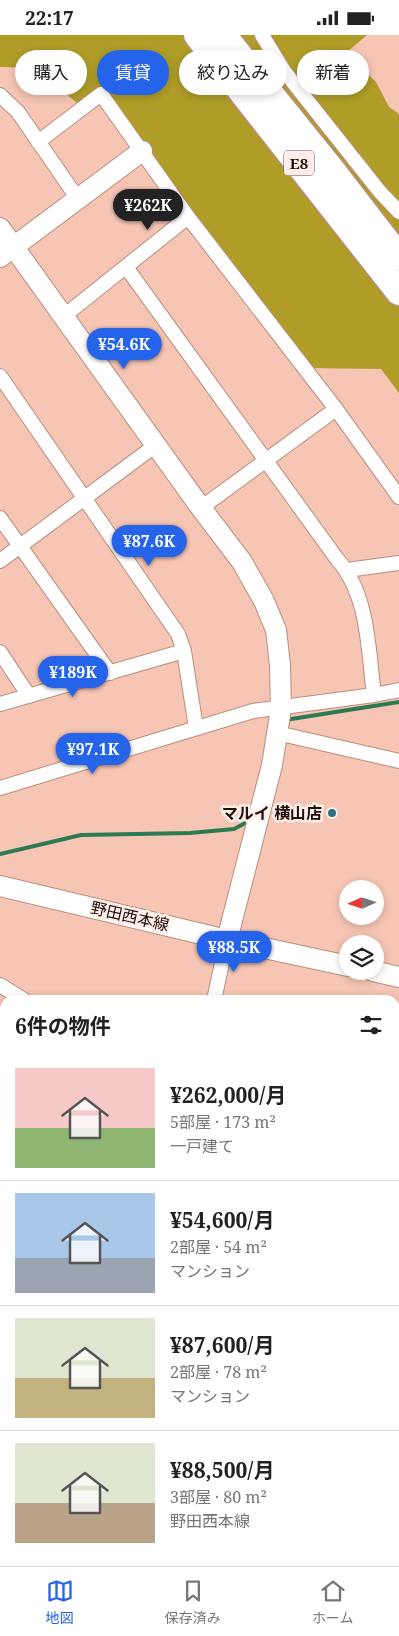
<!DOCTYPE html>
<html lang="ja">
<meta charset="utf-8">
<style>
body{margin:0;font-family:"Noto Serif","Noto Sans JP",serif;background:#f6f6f6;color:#222;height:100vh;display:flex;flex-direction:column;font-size:19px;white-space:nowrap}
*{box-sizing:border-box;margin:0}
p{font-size:16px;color:#767676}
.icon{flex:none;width:28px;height:28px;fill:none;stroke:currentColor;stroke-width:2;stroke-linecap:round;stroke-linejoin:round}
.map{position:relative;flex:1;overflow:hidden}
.drawer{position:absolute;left:0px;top:960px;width:400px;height:571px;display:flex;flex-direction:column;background:#fff;border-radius:15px 15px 0 0;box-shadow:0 2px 8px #0003}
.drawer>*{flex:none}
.top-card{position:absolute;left:15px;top:15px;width:370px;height:45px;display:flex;gap:10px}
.needle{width:32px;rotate:267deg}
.buttons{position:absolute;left:339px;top:845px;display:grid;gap:10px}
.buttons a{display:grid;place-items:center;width:45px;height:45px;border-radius:50%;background:#fff;box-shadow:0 2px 8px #0003;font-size:25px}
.price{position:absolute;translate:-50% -42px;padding:0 11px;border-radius:18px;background:#2563eb;color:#fff;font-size:16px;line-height:32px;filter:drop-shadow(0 1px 2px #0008)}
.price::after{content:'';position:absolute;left:50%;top:30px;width:15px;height:11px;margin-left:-8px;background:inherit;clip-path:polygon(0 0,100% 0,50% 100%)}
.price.active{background:#222;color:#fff}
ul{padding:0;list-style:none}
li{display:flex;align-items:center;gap:15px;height:125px;padding:0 15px}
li+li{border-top:1px solid #e0e0e0}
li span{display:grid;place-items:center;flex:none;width:140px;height:100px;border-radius:0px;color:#555}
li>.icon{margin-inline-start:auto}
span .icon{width:60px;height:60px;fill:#fffc;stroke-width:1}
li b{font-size:21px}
h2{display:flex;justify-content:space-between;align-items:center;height:60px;padding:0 15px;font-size:21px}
.tag{padding:0 18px;border-radius:22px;background:#fff;box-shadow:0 2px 8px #0003;font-size:18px;line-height:45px}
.tag.active{background:#2563eb;color:#fff}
.status{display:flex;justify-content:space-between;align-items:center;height:35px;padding:0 25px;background:#fff;direction:ltr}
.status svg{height:14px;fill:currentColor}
.menu{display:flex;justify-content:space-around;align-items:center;height:70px;border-top:1px solid #e0e0e0;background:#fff;font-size:14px;color:#767676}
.menu a{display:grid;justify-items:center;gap:2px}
.menu .active{color:#2563eb}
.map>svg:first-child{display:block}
</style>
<div class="status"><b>22:17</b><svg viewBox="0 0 49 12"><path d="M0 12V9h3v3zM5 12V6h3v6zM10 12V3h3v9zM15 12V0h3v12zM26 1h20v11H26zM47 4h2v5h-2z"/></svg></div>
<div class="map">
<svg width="399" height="1531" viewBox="0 0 399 1531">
<rect width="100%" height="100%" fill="#f6c5b4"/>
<path fill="#af9d28" d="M0,0H367L346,18L376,47L389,72L399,79V358L381,334L305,333L101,59L83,73L35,33L0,32Z
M399,1057V1531H290V1526H395V1058Z"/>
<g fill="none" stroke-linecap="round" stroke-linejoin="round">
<path stroke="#2b7a54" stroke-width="4" d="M285,685L399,667
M0,819L81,800L190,798L234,794L251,785"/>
<defs>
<path id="street" d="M262,0L284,36L380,157L399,177
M0,60L18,77L78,164
M38,107L101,59L188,182L336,374L399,462
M64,281L188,182
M0,341L178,599L184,616L196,693
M201,473L336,374
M0,483L110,638
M0,526L156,410
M347,535L399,528
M0,617L29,661
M374,660L399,655
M0,669L184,616
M277,698L399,726
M0,753L253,676L374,660C368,614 369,560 337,524L126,232
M0,950L24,965
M214,965L227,905
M0,1105H5
M0,1190L5,1194
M0,1291L5,1295
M0,1481L5,1480
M142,1526L144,1531"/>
<path id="secondary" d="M0,193L201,473L242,527L264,566L276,595L280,630L281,674L272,730L227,905
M0,222L142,116
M0,851L227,905L348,931
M373,936L399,942"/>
<path id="highway" d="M197,0L399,257
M223,0L331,134L399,222"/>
</defs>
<use href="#street" stroke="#bb8d7d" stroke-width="16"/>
<use href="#secondary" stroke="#bb8d7d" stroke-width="22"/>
<use href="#highway" stroke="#bb8d7d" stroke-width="29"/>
<use href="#street" stroke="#fff" stroke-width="14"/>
<use href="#secondary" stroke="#fff" stroke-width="20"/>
<use href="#highway" stroke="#fff" stroke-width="26"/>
</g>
<circle fill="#2f7184" stroke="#feeee9" stroke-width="2" cx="332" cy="778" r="5"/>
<g text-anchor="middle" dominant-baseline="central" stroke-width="5" stroke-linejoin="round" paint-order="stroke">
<rect fill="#feeee9" stroke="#61514c" stroke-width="1" x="284" y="115.5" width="30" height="25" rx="4"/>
<g font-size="15" font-weight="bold" fill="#1e0e08">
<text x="299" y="128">E8</text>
</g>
<g font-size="16" font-weight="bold" fill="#1e0e08" stroke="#feeee9" text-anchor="end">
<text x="322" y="778">マルイ 横山店</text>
</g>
<g font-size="16" fill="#1e0e08" stroke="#feeee9">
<text transform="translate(130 881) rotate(13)">野田西本線</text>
</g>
</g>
</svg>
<div class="buttons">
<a><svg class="needle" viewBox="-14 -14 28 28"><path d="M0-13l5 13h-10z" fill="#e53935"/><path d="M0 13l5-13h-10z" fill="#767676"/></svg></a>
<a><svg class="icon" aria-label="layers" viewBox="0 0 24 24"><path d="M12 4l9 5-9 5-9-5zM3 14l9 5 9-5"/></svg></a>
</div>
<b class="price active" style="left:148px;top:196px">¥262K</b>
<b class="price" style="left:124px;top:335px">¥54.6K</b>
<b class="price" style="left:149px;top:532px">¥87.6K</b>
<b class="price" style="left:73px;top:663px">¥189K</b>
<b class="price" style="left:93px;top:740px">¥97.1K</b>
<b class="price" style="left:234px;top:938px">¥88.5K</b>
<div class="top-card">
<a class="tag">購入</a>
<a class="tag active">賃貸</a>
<a class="tag">絞り込み</a>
<a class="tag">新着</a>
</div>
<section class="drawer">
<h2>6件の物件<svg class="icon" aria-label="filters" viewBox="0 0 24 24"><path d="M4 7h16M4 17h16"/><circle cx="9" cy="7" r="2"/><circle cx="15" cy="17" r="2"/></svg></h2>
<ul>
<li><span style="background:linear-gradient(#f6c9c9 60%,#8fb573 0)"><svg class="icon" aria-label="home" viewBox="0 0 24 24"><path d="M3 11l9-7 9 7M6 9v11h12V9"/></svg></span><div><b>¥262,000/月</b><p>5部屋 · 173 m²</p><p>一戸建て</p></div></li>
<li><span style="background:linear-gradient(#a9c7e8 65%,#9aa5b1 0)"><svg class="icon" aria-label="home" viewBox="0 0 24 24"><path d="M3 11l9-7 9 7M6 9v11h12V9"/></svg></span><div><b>¥54,600/月</b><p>2部屋 · 54 m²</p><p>マンション</p></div></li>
<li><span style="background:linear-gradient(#dfe7d0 60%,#c2b280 0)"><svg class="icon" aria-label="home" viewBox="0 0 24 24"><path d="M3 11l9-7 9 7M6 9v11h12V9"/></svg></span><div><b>¥87,600/月</b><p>2部屋 · 78 m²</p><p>マンション</p></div></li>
<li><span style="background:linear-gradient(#dfe7d0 60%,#b9a48a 0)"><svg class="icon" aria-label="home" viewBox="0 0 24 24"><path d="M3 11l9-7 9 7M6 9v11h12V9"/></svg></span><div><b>¥88,500/月</b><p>3部屋 · 80 m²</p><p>野田西本線</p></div></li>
</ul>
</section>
</div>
<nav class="menu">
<a class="active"><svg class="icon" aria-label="map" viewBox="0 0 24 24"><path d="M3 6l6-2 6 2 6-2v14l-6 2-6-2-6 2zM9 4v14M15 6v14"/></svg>地図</a>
<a><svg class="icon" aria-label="saved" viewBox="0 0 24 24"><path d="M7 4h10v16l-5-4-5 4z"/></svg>保存済み</a>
<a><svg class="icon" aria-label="home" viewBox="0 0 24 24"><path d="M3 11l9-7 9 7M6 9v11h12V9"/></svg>ホーム</a>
</nav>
